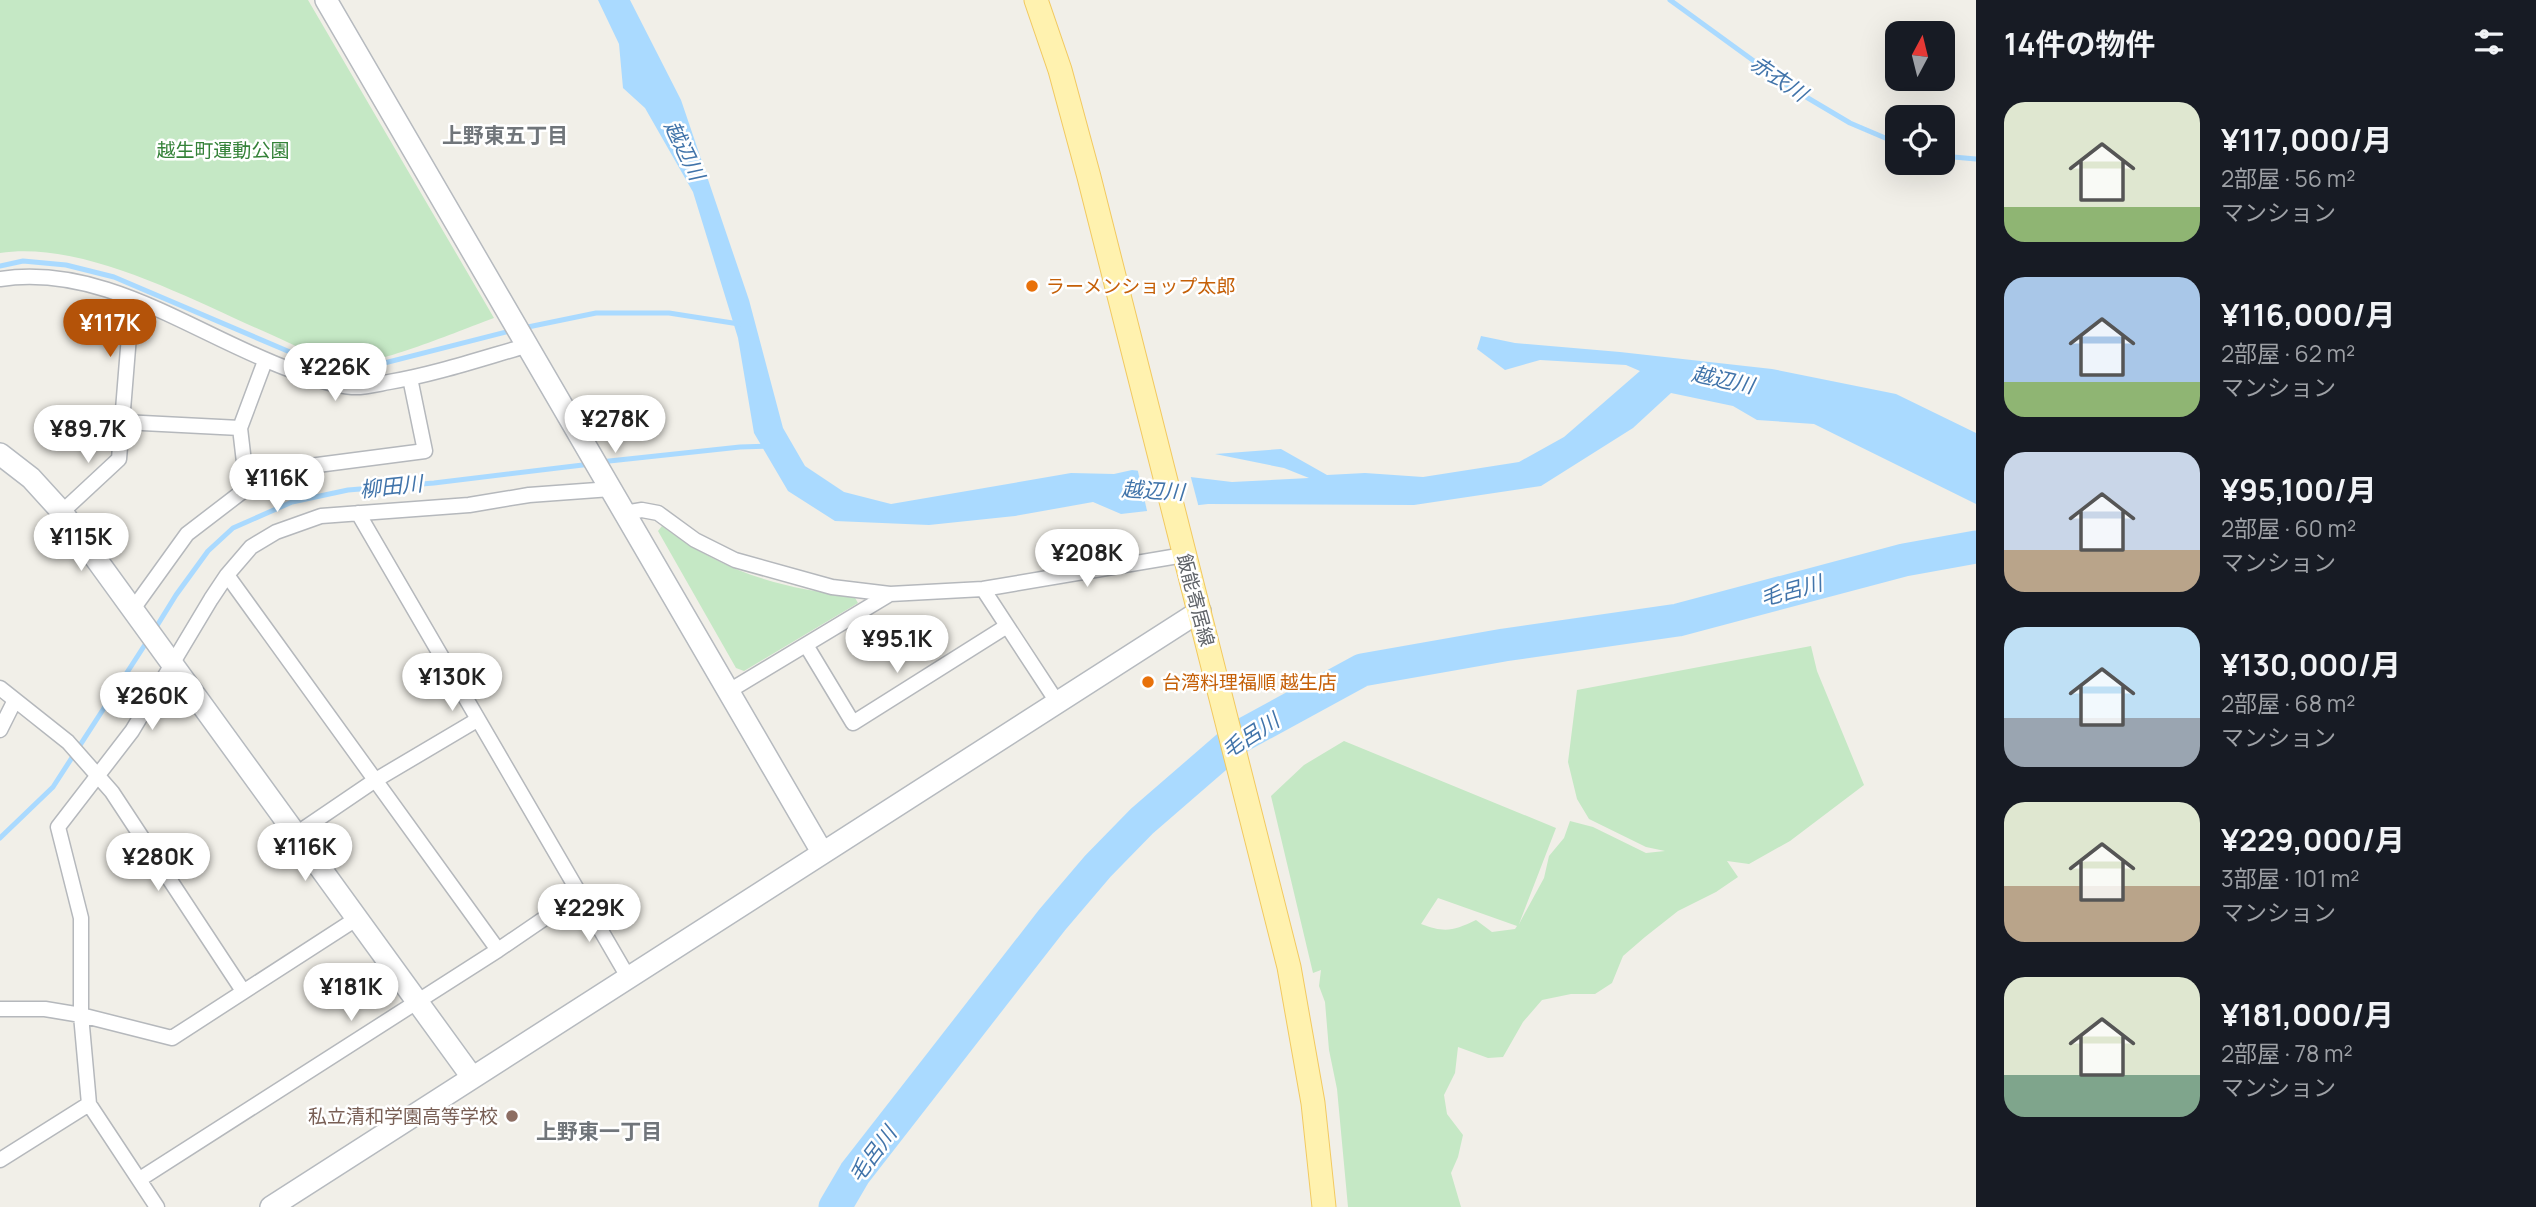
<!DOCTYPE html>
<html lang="ja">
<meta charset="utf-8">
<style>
body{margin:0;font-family:Manrope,"Noto Sans JP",sans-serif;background:#242831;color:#f1f3f6;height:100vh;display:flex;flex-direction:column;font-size:26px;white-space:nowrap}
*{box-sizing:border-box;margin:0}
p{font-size:23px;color:#9ea1a6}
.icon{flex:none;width:38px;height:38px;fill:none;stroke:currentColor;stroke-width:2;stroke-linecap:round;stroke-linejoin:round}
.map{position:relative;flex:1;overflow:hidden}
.drawer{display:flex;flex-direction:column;background:#171b24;width:560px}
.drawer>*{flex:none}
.needle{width:46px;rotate:7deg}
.tools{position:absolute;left:1885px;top:21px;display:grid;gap:14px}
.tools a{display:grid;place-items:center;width:70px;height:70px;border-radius:14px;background:#171b24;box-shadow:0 7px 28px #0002;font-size:35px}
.price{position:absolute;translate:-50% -60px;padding:0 16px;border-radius:24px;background:#fff;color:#222;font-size:23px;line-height:46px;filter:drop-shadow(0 2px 4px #0008)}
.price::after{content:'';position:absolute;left:50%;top:42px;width:21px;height:16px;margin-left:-10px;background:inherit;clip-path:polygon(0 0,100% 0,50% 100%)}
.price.active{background:#b45309;color:#fff}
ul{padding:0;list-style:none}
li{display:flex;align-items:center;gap:21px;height:175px;padding:0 28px}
li span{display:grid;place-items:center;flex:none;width:196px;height:140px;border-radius:21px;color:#555}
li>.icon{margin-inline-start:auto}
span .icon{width:84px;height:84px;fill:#fffc;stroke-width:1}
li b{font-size:30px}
h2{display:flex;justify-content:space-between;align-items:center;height:84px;padding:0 28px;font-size:30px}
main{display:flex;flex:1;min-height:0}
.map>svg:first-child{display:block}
</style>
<main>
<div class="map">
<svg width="1976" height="1207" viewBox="0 0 1976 1207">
<rect width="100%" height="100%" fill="#f1efe8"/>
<path fill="#c5e8c5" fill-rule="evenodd" d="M0,0H308L494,318C463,329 374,367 347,363C321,360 295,345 272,335C195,302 85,240 0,253Z
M662,526C721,571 780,589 854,596L858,603L744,671L736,668L658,531Z
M1811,646L1817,671L1864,785L1790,841L1749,864L1727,861L1738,877L1716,892L1678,911L1645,937L1623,956L1612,983L1595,994H1571L1542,1000L1523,1022L1503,1057L1488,1058L1458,1047L1455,1073L1444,1095L1447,1114L1463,1135L1458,1157L1451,1173L1461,1207H1348L1337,1089L1329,1050L1325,1002L1319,986L1321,970L1313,973L1271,796L1304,765L1344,741L1556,828L1519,924L1544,878L1549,856L1564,838L1570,821L1593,827L1646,853L1665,851L1646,847L1589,819L1577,799L1568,762L1577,690ZM1438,898L1517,926L1515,929L1492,932L1476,920C1453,931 1445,933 1421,924Z"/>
<path fill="#aadaff" d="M598,0H630L681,100L749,300L783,428L805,466L844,492L891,504L1071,473L1114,474L1132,470L1232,482L1309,478L1284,468L1215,454L1281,449L1327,475L1365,473L1423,477L1519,462L1564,437L1640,371L1626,365L1540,360L1505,370L1477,349L1481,336L1515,343L1620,352L1772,369L1896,394L1976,433V504L1814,424L1757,420L1733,406L1671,393L1633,428L1541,486L1414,505L1208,504L1121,514L1093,502L1015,516L929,525L835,521L788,491L754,433L738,338L693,192L645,108L623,88L619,44Z"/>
<path fill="#f1efe8" d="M1137,467L1190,474L1199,508L1148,515Z"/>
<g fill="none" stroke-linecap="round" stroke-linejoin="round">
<path stroke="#aadaff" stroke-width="5" d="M1670,0L1791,88L1850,123L1897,143
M1942,156L1976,159
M0,266L23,261L66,265L114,277L297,355L353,371L514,330
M523,328L596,313H669L739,324
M600,462L740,447L768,446
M155,629L176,595L208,551L233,528L292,502L348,490L434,483L591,464
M0,838L53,787L148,640"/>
<path stroke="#aadaff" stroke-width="33" d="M835,1207L855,1173L1052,920L1098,866L1142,821L1239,737L1362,670L1504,645L1678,620L1904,560L1976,547"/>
<defs>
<path id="street" d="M0,279C105,263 197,336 291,370C311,378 331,385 352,387C364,388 378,384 389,382C436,374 483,358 529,345
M123,422L240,428
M247,488L240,428L265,361
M62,512L119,459L132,299
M358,513L628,977
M624,513L642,510L658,513L695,540L735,560L832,587L890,594L983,589L1184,555
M227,575L498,950
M983,589L1057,702
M133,609L187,534L247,488L302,467L425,451L410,378
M806,645L853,723L1007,626
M0,688L68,742L112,792L243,991
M729,691L890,594
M0,730L15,700
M296,834L374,781L477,720
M0,1009H45L81,1015L172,1038L356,919
M0,1160L89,1104
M140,1179L498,950L580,894
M157,1207L89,1104L81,1015V918L58,827L132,731L211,599L227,575L251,547L276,532L321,516L469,505L529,495L611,489"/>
<path id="secondary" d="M326,0L822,852
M0,454L31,478L62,512L472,1077
M271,1207L1200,611"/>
<path id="primary" d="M1036,0L1060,70L1089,177L1289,967L1313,1103L1324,1207"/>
</defs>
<use href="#street" stroke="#b5b8bc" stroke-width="17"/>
<use href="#secondary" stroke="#b6babf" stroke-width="24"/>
<use href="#primary" stroke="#f2c960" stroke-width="25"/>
<use href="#street" stroke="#fff" stroke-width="14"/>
<use href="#secondary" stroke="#fff" stroke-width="21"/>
<use href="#primary" stroke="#fff2af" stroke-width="23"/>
</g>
<g fill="#e8710a" stroke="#fff" stroke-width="2.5">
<circle cx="1032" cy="286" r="7"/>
<circle cx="1148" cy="682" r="7"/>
</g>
<circle fill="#8d6e63" stroke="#fff" stroke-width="2.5" cx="512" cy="1116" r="7"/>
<g text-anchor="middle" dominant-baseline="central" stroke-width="5" stroke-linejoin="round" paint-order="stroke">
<g font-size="19" fill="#348238" stroke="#fff">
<text x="223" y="150">越生町運動公園</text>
</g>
<g font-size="19" fill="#c56008" stroke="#fff" text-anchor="start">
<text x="1046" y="286">ラーメンショップ太郎</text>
<text x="1162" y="682">台湾料理福順 越生店</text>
</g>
<g font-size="19" fill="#5f6368" stroke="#fff">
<text transform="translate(1196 600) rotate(75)">飯能寄居線</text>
</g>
<g font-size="19" fill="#785e54" stroke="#fff" text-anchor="end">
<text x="498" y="1116">私立清和学園高等学校</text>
</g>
<g font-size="21" font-style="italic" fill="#4174aa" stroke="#fff">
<text transform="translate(1779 78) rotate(34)">赤衣川</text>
<text transform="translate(685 150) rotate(64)">越辺川</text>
<text transform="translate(1723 379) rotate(12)">越辺川</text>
<text transform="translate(391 486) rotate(-6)">柳田川</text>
<text transform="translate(1153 490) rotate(3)">越辺川</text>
<text transform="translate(1791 590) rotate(-15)">毛呂川</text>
<text transform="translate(1250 735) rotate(-33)">毛呂川</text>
<text transform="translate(872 1154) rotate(-53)">毛呂川</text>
</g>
<g font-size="21" font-weight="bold" fill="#70757a" stroke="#fff">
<text x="505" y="135">上野東五丁目</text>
<text x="599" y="1131">上野東一丁目</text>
</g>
</g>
</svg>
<div class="tools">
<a><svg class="needle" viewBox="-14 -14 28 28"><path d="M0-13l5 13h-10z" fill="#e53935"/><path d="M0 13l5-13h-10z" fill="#9ea1a6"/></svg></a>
<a><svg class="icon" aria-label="locate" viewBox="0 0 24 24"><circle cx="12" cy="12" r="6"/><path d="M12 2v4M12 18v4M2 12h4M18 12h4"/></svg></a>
</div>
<b class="price active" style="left:110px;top:359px">¥117K</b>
<b class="price" style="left:335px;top:403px">¥226K</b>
<b class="price" style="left:615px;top:455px">¥278K</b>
<b class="price" style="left:88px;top:465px">¥89.7K</b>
<b class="price" style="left:277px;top:514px">¥116K</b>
<b class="price" style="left:81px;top:573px">¥115K</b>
<b class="price" style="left:1087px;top:589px">¥208K</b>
<b class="price" style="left:897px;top:675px">¥95.1K</b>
<b class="price" style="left:452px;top:713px">¥130K</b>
<b class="price" style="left:152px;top:732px">¥260K</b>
<b class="price" style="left:305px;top:883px">¥116K</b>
<b class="price" style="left:158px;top:893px">¥280K</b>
<b class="price" style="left:589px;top:944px">¥229K</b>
<b class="price" style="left:351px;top:1023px">¥181K</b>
</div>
<section class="drawer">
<h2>14件の物件<svg class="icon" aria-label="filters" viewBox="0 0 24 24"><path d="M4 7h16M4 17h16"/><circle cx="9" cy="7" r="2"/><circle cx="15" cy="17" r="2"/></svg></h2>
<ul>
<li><span style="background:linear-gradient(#dfe7d0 75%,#8fb573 0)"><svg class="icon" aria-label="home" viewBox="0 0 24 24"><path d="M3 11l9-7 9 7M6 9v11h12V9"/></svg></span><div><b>¥117,000/月</b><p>2部屋 · 56 m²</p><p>マンション</p></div></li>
<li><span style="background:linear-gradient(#a9c7e8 75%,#8fb573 0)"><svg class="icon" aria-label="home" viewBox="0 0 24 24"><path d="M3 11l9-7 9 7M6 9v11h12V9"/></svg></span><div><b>¥116,000/月</b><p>2部屋 · 62 m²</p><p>マンション</p></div></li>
<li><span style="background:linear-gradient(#c9d6e8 70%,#b9a48a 0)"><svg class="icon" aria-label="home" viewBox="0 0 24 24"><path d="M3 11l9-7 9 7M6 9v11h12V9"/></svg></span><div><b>¥95,100/月</b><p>2部屋 · 60 m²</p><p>マンション</p></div></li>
<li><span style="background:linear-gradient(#bfe0f5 65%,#9aa5b1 0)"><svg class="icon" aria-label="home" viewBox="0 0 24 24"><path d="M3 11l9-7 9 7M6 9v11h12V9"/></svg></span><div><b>¥130,000/月</b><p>2部屋 · 68 m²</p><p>マンション</p></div></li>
<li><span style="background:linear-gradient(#dfe7d0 60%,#b9a48a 0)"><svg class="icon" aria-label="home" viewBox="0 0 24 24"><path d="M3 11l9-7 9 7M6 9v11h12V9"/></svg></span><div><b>¥229,000/月</b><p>3部屋 · 101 m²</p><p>マンション</p></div></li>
<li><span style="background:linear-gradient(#dfe7d0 70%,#7fa58c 0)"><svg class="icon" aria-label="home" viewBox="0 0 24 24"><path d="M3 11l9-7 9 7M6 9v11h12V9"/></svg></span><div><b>¥181,000/月</b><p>2部屋 · 78 m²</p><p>マンション</p></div></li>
</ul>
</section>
</main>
